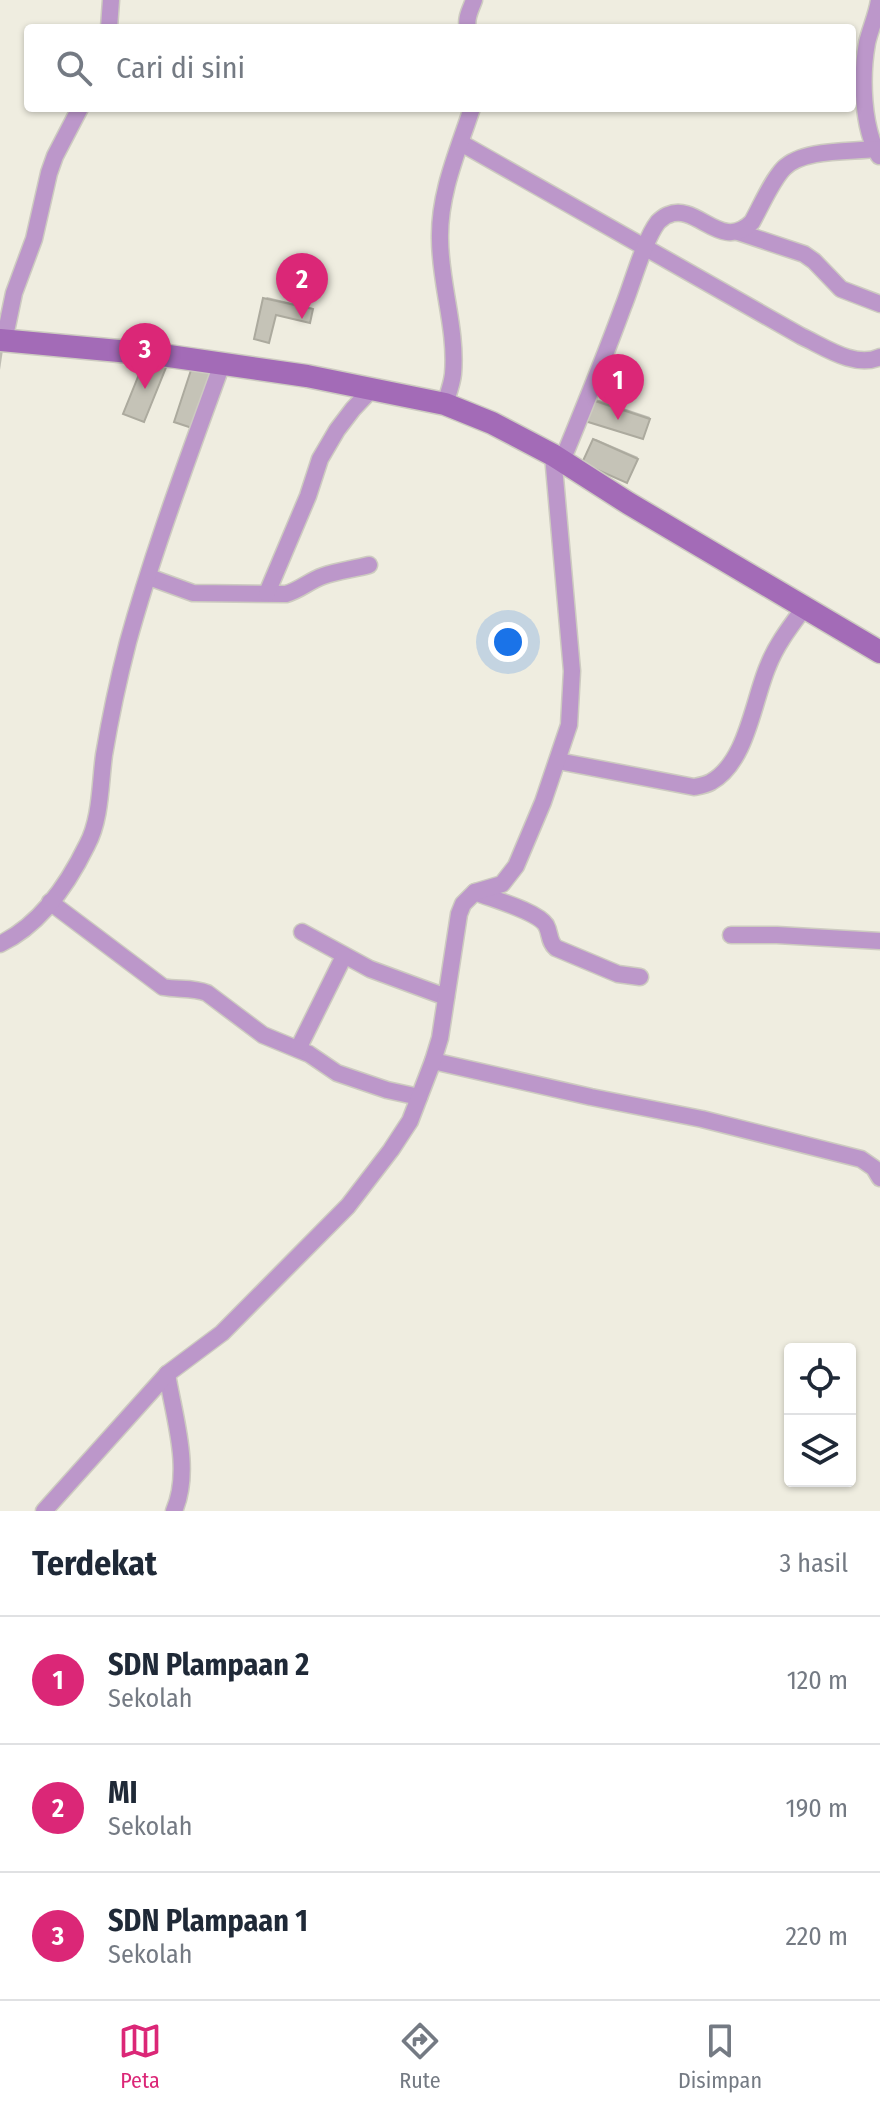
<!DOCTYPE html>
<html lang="id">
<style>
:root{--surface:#fff;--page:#f2f2f3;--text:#1f2937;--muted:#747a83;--line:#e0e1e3;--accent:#db2777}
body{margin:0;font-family:"Fira Sans Condensed",sans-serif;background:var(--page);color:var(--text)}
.controls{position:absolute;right:24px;bottom:24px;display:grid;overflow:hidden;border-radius:8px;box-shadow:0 2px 6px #0004}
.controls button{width:72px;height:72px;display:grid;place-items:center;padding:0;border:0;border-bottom:2px solid var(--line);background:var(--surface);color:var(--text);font:40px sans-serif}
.you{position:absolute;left:508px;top:642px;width:28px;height:28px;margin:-20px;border:6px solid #fff;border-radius:50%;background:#1a73e8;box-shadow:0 0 0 12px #1a73e833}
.badge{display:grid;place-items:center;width:52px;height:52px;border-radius:50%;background:var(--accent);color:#fff;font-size:26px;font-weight:700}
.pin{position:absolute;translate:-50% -66px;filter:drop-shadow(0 2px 4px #0008)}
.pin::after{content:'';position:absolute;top:42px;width:28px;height:24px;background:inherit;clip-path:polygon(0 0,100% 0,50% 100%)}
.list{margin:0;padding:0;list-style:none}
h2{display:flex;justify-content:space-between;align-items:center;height:104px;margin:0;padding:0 32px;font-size:34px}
h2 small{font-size:26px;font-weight:400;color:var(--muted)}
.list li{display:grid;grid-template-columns:52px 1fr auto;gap:24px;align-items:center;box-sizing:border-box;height:128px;padding:0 32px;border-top:2px solid var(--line)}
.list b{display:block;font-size:30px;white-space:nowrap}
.list p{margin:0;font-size:26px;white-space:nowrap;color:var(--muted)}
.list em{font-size:26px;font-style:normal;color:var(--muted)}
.icon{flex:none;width:44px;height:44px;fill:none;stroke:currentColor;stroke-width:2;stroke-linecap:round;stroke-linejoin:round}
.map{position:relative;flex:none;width:880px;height:1511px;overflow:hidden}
.search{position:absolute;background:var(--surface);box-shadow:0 2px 6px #0004;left:24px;right:24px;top:24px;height:88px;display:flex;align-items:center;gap:20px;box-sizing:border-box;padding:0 28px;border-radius:8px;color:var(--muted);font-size:30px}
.sheet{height:488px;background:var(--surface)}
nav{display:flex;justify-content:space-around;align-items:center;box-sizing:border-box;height:112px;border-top:2px solid var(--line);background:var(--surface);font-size:22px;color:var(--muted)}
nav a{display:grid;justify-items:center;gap:4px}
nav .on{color:var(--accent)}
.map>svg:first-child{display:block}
</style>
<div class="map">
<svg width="880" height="1511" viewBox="0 0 880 1511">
<rect width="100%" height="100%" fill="#efede0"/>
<g fill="#0003">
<path d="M267 297 313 308 311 319 276 313 269 341 265 299Z"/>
<path d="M0 350H3L0 370Z"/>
<path d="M596 399 650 417 644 436 588 419Z"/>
<path d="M596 439 638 457 628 479 595 440Z"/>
</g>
<g fill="#c5c3b7" stroke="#acaa9e" stroke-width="2">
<path d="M263 298 313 309 310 323 276 315 269 343 254 339Z"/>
<path d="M146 357 167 365 144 422 123 414Z"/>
<path d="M193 364 214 370 195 429 174 422Z"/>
<path d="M592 400 650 419 643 439 585 421Z"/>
<path d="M593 439 638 459 627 483 582 463Z"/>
</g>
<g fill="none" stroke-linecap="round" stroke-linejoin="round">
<g stroke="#cdcbc0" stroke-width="19">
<g id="street">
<path d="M109 28 111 0"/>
<path d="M468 28C465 18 471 9 474 0"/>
<path d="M461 143 801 336C823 346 855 369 880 357"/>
<path d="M879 156C862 127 861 76 867 43 870 29 877 15 879 0"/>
<path d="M738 232 804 254 814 261 841 289 880 304"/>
<path d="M4 341 14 293 34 239 49 173 55 156 80 108"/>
<path d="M445 404C448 394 452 384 453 374 457 329 440 284 440 239 439 193 458 151 472 108"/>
<path d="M562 461C583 410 604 359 623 307 632 285 644 240 658 222 659 221 666 215 668 215 697 202 721 253 752 222 761 206 772 180 784 168 803 149 849 152 875 149"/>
<path d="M149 577 193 593 286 594C300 590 309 581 323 576 337 571 354 569 369 565"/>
<path d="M267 593 308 496 320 459 337 430 353 409 371 390"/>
<path d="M558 761 694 787C699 786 706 785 711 782 747 762 753 701 768 666 776 645 790 627 804 608"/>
<path d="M475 892C492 899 537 911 546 925 551 934 548 941 556 948L618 974 640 977"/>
<path d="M50 902 163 987C178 990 193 987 207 993L263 1035 309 1054 337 1073 387 1090 419 1097"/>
<path d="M302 932 370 969 446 997"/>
<path d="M731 935H777L880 941"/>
<path d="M0 944C40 925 68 884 87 845 101 819 100 784 104 755 110 719 119 677 128 642 154 548 189 456 222 364"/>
<path d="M298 1049 344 956"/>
<path d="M433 1061 591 1097 702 1119 861 1159 874 1168 880 1178"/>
<path d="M167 1374C174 1417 192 1470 174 1511"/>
<path d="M44 1511 167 1374 222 1333 348 1206 391 1150 410 1121 433 1061 440 1038 459 914 463 904 475 892 502 884 516 866 543 802 569 725 572 671 553 455"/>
</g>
</g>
<g stroke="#cdcbc0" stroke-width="25">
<path id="secondary" d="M0 340 162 355 307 376 445 404 492 423 553 455 628 503 880 652"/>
</g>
<use href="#street" stroke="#bc97ca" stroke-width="16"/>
<use href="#secondary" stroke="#a36bb7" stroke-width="22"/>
</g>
</svg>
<div class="controls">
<button><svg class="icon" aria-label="locate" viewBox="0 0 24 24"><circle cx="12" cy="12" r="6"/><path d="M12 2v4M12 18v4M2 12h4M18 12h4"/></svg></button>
<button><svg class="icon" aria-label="layers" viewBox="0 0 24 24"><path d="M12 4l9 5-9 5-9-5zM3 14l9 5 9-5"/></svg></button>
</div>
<div class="you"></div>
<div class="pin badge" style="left:618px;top:420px">1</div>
<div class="pin badge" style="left:302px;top:319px">2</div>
<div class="pin badge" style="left:145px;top:389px">3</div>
<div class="search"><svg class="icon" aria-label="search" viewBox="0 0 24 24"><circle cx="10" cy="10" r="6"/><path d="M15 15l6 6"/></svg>Cari di sini</div>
</div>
<section class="sheet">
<h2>Terdekat<small>3 hasil</small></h2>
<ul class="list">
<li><span class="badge">1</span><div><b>SDN Plampaan 2</b><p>Sekolah</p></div><em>120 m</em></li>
<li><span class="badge">2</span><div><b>MI</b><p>Sekolah</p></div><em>190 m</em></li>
<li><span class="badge">3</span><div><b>SDN Plampaan 1</b><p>Sekolah</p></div><em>220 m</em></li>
</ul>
</section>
<nav>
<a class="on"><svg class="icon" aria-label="map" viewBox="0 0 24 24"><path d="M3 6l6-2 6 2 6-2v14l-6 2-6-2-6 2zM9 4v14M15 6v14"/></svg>Peta</a>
<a><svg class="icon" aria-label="directions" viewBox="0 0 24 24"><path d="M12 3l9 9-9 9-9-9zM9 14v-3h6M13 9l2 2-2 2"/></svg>Rute</a>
<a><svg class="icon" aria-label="saved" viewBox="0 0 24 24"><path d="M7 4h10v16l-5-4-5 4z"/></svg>Disimpan</a>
</nav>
